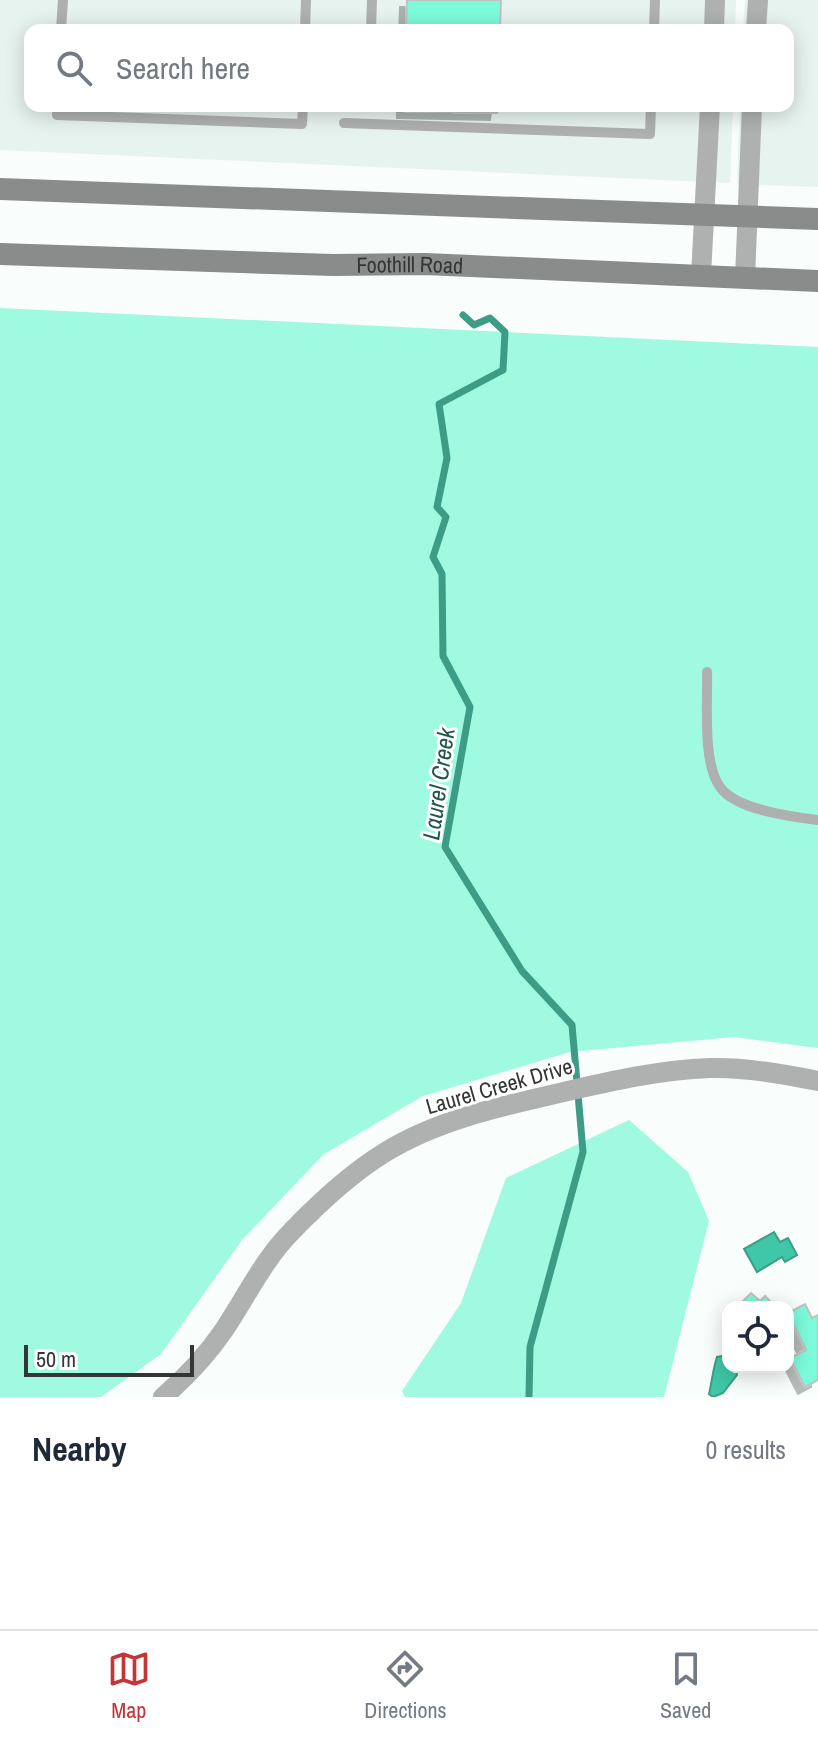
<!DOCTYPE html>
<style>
:root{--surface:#fff;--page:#f6f6f7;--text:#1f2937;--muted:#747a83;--line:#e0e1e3;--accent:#c53538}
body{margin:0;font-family:"Archivo Narrow",sans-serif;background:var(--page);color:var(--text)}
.controls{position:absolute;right:24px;bottom:24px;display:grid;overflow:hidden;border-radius:16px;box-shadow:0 4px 20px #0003}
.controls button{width:72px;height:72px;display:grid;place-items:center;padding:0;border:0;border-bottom:2px solid var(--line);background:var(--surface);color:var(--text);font:40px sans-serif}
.scale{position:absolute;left:24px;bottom:20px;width:170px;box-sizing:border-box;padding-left:8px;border:4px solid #343635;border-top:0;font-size:22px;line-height:28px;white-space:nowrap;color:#343635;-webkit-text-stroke:6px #fff;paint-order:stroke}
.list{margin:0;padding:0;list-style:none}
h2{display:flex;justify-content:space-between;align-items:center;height:104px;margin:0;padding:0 32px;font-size:34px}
h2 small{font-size:26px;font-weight:400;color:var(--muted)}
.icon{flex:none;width:44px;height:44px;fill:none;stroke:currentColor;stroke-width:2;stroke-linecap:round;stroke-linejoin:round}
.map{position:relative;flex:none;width:818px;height:1397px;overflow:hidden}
.search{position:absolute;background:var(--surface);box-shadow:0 4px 20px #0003;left:24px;right:24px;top:24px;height:88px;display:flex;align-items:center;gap:20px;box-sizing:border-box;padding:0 28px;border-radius:16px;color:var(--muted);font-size:30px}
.sheet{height:232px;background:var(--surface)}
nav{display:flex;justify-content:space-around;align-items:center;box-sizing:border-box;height:112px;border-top:2px solid var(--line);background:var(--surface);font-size:22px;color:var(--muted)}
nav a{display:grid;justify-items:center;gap:4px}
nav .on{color:var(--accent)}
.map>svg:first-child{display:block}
</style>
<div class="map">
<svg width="818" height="1397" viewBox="0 0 818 1397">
<defs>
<filter id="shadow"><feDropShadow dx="-7" dy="7" stdDeviation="0" flood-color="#0004"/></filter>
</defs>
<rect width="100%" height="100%" fill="#f9fdfb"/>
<g fill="#e7f3ef">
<path d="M0 0H736L735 30H30V106H733L730 183 0 150Z"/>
<path d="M745 0H818V187L737 184 740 106H788V30H743Z"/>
</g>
<g fill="#9ffae0">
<path d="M0 308 818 347V1048L734 1037 570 1052 423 1096 324 1154 242 1240 161 1354 101 1397H0Z"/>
<path d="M629 1120 688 1172 709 1221 664 1397H405L402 1391 461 1303 506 1178Z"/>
</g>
<g fill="#40c7a8" stroke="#3c9c86" stroke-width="2">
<path d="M774 1232 780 1242 788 1238 797 1255 785 1262 782 1257 757 1272 744 1249Z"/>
<path d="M728 1355V1367H736L737 1375 723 1393 713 1397 709 1394C712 1381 713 1369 717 1357Z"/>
</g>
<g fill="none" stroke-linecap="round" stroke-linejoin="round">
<path stroke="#3c9c86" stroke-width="7" d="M463 315 474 325 490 318 505 332 503 370 439 404 447 458 437 507 446 517 433 557 442 574 443 656 470 707 445 847 522 971 572 1025 583 1152 530 1347 529 1397"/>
</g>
<g fill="#7bfbda" stroke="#bec2c1" stroke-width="2" filter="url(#shadow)">
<path d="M407 0H501L500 30H406Z"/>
<path d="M404 106H498L497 113 404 111Z"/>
<path d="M751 1293 760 1301 765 1296 775 1306 737 1307Z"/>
<path d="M805 1304 812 1318 818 1315V1380L805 1387 790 1358 806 1350 788 1313Z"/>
</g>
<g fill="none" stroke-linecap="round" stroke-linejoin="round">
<g stroke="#afb0b0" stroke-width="10">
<path d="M61 30 63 0"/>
<path d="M305 30 306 0"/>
<path d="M371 30 372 0"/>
<path d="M654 30 655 0"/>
<path d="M57 106V115L302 124 303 106"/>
<path d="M344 123 650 134 651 106"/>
<path d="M707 672C708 703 702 762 720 787 736 810 792 817 818 820"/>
</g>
<g stroke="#afb0b0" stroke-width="20">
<path d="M714 30 715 0"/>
<path d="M756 30 758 0"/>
<path d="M701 275 710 106"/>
<path d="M745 278 752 106"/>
<path d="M163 1397C185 1378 207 1355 224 1330 246 1297 264 1259 292 1231 320 1202 350 1174 384 1153 435 1121 498 1107 555 1094 607 1082 657 1070 710 1068 746 1067 782 1074 818 1081"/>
</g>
<g stroke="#8a8c8b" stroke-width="22">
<path d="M0 189 818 219"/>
<path id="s1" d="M0 254 333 265 425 264 818 281"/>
</g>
</g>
<g text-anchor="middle" stroke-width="6" stroke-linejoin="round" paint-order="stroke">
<g font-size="22" fill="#343635" stroke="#fff">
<text dy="8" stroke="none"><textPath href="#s1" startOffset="410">Foothill Road</textPath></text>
<text transform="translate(499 1086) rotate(-16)" y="8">Laurel Creek Drive</text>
</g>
<g font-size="24" font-style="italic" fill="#215749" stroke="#fff">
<text transform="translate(439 784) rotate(-82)" y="8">Laurel Creek</text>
</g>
</g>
</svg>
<div class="controls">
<button><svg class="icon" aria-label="locate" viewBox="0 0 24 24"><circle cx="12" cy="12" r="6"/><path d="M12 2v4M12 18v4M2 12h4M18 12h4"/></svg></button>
</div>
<div class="scale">50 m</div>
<div class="search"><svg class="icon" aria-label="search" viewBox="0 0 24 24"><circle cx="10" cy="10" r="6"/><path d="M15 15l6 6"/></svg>Search here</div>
</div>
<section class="sheet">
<h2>Nearby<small>0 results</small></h2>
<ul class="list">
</ul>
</section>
<nav>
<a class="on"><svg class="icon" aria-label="map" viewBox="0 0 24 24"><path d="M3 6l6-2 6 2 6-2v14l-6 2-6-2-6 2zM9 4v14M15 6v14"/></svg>Map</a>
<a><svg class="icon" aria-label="directions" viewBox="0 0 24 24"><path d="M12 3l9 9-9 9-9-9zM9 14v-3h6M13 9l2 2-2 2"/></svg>Directions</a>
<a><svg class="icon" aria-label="saved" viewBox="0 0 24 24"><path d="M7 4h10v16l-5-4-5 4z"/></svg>Saved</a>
</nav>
